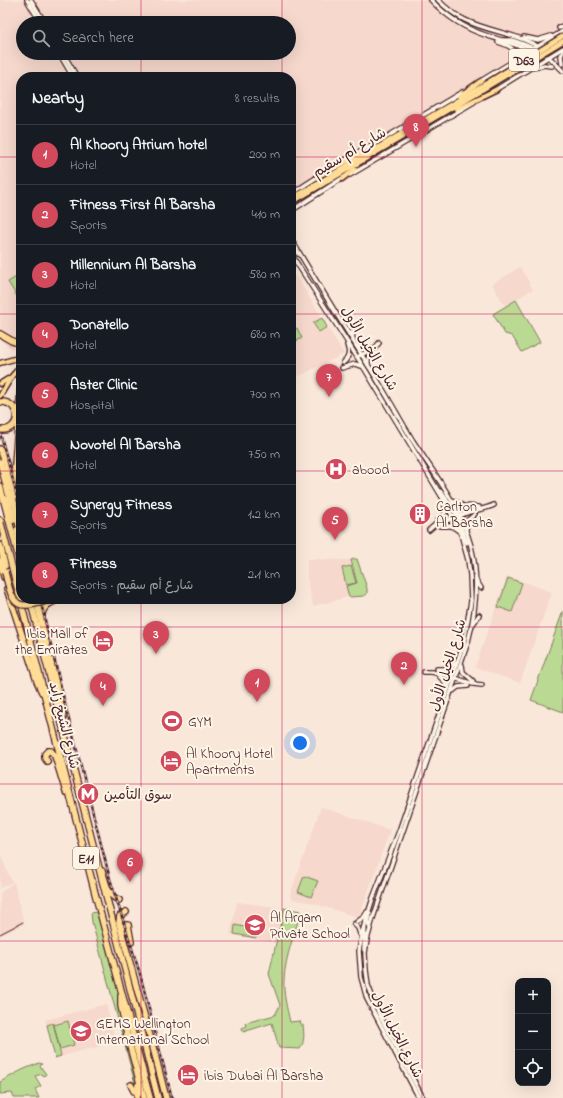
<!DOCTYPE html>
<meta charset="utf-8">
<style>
:root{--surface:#171b24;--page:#20242c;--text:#f1f3f6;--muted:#9ea1a6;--line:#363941;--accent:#d1495b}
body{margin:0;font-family:"Indie Flower","Playpen Sans Arabic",sans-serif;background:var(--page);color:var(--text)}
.controls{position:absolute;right:12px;bottom:12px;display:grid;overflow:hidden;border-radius:8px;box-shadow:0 4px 16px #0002}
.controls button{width:36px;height:36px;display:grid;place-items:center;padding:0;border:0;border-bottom:1px solid var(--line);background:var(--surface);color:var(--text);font:20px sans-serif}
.you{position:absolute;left:300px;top:743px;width:14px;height:14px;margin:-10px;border:3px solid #fff;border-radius:50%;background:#1a73e8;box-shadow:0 0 0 6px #1a73e833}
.badge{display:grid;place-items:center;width:26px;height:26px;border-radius:50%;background:var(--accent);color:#fff;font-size:13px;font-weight:700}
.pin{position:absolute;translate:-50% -33px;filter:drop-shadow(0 1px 2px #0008)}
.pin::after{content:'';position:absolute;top:21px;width:14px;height:12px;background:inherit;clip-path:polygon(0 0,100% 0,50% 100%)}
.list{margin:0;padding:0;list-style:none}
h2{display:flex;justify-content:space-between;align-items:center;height:52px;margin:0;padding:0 16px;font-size:17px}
h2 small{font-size:13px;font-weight:400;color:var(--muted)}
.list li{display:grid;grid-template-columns:26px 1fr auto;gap:12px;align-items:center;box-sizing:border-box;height:60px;padding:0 16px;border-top:1px solid var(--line)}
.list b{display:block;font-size:15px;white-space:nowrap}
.list p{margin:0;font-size:13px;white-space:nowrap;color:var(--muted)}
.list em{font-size:13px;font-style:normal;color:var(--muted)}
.icon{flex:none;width:22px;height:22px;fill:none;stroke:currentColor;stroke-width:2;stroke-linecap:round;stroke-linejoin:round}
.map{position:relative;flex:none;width:563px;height:1098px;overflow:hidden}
.search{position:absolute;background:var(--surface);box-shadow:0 4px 16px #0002;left:16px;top:16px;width:280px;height:44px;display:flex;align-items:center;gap:10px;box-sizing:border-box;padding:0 14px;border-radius:22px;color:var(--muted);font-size:15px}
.panel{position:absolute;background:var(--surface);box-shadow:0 4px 16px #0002;left:16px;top:72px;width:280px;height:532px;border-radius:16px}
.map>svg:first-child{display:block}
</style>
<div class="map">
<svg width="563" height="1098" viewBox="0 0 563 1098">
<rect width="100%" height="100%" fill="#f9e8da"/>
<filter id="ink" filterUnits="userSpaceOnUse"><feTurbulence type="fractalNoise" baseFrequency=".025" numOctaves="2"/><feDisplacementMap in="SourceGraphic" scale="8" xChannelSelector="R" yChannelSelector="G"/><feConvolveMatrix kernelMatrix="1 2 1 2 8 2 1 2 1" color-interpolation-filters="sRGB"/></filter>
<g filter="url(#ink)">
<g fill="#f6d8cc" fill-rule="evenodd">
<path d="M0 0H563V28L478 79 291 196V77H21V347L11 349 0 340ZM23 23H289V53H23Z"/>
<path d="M520 267 533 289 505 306 492 284Z"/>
<path d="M291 274 297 277 344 354 291 380Z"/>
<path d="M418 507 425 521 415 524 409 512Z"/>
<path d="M307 559 351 560 357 559 367 588V594L364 596 348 597 313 606 307 579Z"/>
<path d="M507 576 552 592 520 683 475 667Z"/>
<path d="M321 807 390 830 360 914 357 917 312 903 292 899 290 895Z"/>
<path d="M0 854 12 882 0 888Z"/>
<path d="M14 882 24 924 0 936V893Z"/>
<path d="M237 902 282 908 275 943 230 934Z"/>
<path d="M106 1004 116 1042 55 1058 45 1020Z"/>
</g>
<g fill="#bada93" stroke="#827c5f">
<path d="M21 274V296L18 298 8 282Z"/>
<path d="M516 300 540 342 522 352 512 336 505 334 493 314Z"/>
<path d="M322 318 327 327 319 332 313 323Z"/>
<path d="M297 328 302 338 291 344V331Z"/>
<path d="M354 559H357L367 588V594L364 596 349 597 346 586 357 583 351 560Z"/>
<path d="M351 566 356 583 346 585 342 568Z"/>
<path d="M508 578 522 583 512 612 498 607Z"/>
<path d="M563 611V712L531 700Z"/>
<path d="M304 876 318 881 311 897 298 892Z"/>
<path d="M284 908 301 911C295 933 285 957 284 980 283 994 287 1008 290 1022L300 1021 301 1025H303C304 1033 305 1042 300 1049L279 1048 272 1023 243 1032 242 1028 246 1026 245 1023 275 1015 280 1005 269 974Z"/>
<path d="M97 912 114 974 139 1086 136 1087 92 922 91 913Z"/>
<path d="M235 925 258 930 256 938 234 934Z"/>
<path d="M68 1021 74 1045 60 1049 54 1025Z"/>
<path d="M53 1023 61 1056 55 1058 47 1025Z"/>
<path d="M39 1063 42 1064 40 1066 46 1074 44 1076 42 1074 35 1076 41 1086 35 1089 39 1098H14L12 1093 0 1094V1082L22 1070Z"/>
</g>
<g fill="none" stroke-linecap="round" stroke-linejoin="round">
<g stroke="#4a1f2b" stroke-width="6">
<g id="secondary">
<path d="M27 0 41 23"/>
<path d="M31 0 45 23"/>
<path d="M431 0C446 16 464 28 485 35 501 40 517 44 532 52"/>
<path d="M438 0C446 8 455 15 465 20 489 32 516 33 539 47"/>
<path d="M559 28 563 27"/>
<path d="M524 37 538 40 551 36"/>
<path d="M502 40H512L536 49"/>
<path d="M498 42C508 45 519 49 513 61"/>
<path d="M59 53 73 77"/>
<path d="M63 53 77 77"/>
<path d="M539 53 551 59 563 71"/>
<path d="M562 64 561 56 563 51"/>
<path d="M535 68 544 65 552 66"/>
<path d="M479 82 563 31"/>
<path d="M495 90 563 48"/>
<path d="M336 165 385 138 462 92"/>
<path d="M350 175 474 102"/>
<path d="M291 194 319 176"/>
<path d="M291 211 344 177"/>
<path d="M291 239C316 281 342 323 368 365 384 390 398 416 413 441 435 475 460 506 471 546 479 577 476 611 468 642L373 918 367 940 365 953 366 970 368 985 379 1014 423 1098"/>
<path d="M291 245 298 254"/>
<path d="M291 254 366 371 442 497 456 523 461 534 468 560 470 575 471 601 464 642 399 831 373 898 363 929 359 951 361 977 367 999 419 1098"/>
<path d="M352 332 353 340"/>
<path d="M356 345 363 349 371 348"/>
<path d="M359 356 375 348 379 343"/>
<path d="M343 363C349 358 350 353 347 345"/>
<path d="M368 365V359L370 353"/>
<path d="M342 368 355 364 362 366"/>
<path d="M440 491C448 499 451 511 460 518"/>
<path d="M452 500 463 506 479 507"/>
<path d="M457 518 467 543"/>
<path d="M438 520 445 513V505"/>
<path d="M455 520C464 510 482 511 494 505"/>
<path d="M440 526H452L459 531"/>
<path d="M466 529 468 520 475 514"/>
<path d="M429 530 436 524 455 518"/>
<path d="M476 580 481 588"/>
<path d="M473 624 479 615"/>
<path d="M462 665 463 672 473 681"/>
<path d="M437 669H449L455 663"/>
<path d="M424 672H432L452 677"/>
<path d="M439 676 445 682 447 690"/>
<path d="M455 678 473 684 482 685"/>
<path d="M453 691 458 687 468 686"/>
<path d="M357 922 364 917 367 912"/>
<path d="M354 924 358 928 360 934"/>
<path d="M370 928 368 924 370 913"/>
<path d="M364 950 365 924"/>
</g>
</g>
<g stroke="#4a1f2b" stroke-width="7">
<g id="primary">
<path d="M459 96 481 81"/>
<path d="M456 109 497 89"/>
<path d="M317 177 361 154"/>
<path d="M342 179 355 169"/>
<path d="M291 199 485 84"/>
<path d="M291 203 487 87"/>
<path d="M0 363 21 357"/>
<path d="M0 384 8 379"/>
<path d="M0 396 12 376 21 366"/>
</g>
</g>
<g stroke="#4a1f2b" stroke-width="8">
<g id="motorway">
<path d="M0 334 12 341 21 344"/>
<path d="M0 402C22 401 22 432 0 430"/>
<path d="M0 449 6 464 11 488"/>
<path d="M0 462 11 503"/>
<path d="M0 486 21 566"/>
<path d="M7 499 14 520"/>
<path d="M16 514 21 533"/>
<path d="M16 516 13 489 21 387"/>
<path d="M0 520 96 897 150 1098"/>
<path d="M17 530 21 545"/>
<path d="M0 545 5 566"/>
<path d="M0 561 4 577"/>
<path d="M7 589 37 681 42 692"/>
<path d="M30 599C73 765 115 932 158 1098"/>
<path d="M36 599 62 710 63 719"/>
<path d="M42 618C41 606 50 603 60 599"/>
<path d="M47 761 45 758V754L48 751H51L55 756 66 792"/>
<path d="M102 871C106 882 107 896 119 900"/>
<path d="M126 912 120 916 119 923 154 1051 166 1098"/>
<path d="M123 931 124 925H128L131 942"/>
<path d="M121 996V1006L128 1039 144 1098"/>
<path d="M131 1085 134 1091 139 1090"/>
<path d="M137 1098 138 1085"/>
</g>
</g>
<use href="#secondary" stroke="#fcf5e5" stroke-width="3.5"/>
<use href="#primary" stroke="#ffdd96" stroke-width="4"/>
<use href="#motorway" stroke="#ffdd96" stroke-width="5.5"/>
<path stroke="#4a1f2b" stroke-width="1" d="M0 934 23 922"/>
<g stroke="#4a1f2b" stroke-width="2.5">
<g id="rail">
<path d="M0 433 14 484 21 515"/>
<path d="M40 599 67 712 110 879 140 974 172 1098"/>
</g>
</g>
<use href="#rail" stroke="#fcf5e5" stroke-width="1" stroke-dasharray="3" stroke-linecap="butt"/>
<g stroke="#4a1f2b" stroke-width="7" stroke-linecap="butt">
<g id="primary-bridge">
<path d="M485 84 563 36"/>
<path d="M487 87 563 41"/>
</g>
</g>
<g stroke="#4a1f2b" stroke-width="8" stroke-linecap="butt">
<path id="motorway-bridge" d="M5 572C14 611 17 609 54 599"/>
</g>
<use href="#primary-bridge" stroke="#ffdd96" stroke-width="4"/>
<use href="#motorway-bridge" stroke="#ffdd96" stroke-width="5.5"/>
</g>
</g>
<path fill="none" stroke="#c2185b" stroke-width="1" stroke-opacity="0.55" d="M141 0V23M282 0V23M422 0V1098M141 53V77M282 53V77M0 157H21M291 157H563M0 314H21M291 314H563M0 471H21M291 471H563M141 599V1098M282 599V1098M0 627H563M0 784H563M0 941H563"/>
<defs>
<g id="hospital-disc" transform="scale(1.15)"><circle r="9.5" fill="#d1495b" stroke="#fcf5e5"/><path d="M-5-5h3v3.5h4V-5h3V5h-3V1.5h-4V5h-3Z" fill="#fff"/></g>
<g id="building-disc" transform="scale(1.15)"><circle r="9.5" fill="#d1495b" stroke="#fcf5e5"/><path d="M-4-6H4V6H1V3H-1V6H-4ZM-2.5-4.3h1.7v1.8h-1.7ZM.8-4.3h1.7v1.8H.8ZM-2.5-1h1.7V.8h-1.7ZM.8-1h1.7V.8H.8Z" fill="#fff"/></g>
<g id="hotel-disc" transform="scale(1.15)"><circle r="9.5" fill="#d1495b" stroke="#fcf5e5"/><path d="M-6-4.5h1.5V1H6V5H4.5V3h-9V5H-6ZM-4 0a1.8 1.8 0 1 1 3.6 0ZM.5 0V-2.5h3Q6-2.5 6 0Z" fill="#fff"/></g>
<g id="stadium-disc" transform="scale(1.15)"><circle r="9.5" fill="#d1495b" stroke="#fcf5e5"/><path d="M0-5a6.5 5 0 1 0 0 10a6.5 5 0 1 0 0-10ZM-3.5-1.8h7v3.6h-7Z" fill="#fff"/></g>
<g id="metro-disc" transform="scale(1.15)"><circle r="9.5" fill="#d1495b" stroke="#fcf5e5"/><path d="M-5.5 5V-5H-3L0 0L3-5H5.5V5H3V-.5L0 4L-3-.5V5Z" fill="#fff"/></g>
<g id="school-disc" transform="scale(1.15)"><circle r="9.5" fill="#d1495b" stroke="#fcf5e5"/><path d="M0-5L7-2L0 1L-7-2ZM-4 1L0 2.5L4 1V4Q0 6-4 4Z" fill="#fff"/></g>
</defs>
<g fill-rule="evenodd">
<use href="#hospital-disc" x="336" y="469"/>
<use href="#building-disc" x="420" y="514"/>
<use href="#hotel-disc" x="103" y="641"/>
<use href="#stadium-disc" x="172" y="721"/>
<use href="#hotel-disc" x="171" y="761"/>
<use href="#metro-disc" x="88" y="794"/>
<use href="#school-disc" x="255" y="925"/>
<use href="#school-disc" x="81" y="1031"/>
<use href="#hotel-disc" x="188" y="1075"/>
</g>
<g text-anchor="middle" stroke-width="4" stroke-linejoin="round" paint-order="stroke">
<g fill="#fcf5e5" stroke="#7f5f63" stroke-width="1">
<rect x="509" y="49" width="30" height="22" rx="3"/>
<rect x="73" y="847" width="26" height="22" rx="3"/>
</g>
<g font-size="13" font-weight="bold" fill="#4a1f2b">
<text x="524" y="65">D63</text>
<text x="86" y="863">E11</text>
</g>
<g font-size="14" fill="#4a1f2b" stroke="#fcf5e5">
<text transform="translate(349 152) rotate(-31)" y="5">شارع أم سقيم</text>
<text transform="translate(370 348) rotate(59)" y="5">شارع الخيل الأول</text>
<text transform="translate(447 665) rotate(-73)" y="5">شارع الخيل الأول</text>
<text transform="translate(65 725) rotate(76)" y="5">شارع الشيخ زايد</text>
<text transform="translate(398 1034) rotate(63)" y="5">شارع الخيل الأول</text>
</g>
<g font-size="14" fill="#4a1f2b" stroke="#fcf5e5" text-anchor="start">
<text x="352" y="474">abood</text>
<text x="436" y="511">Carlton<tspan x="436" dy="16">Al Barsha</tspan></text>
<text x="88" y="638" text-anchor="end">Ibis Mall of<tspan x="88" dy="16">the Emirates</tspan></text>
<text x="188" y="726">GYM</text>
<text x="186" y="758">Al Khoory Hotel<tspan x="186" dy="16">Apartments</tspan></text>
<text x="104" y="799">سوق التأمين</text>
<text x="270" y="922">Al Arqam<tspan x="270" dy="16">Private School</tspan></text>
<text x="96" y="1028">GEMS Wellington<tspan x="96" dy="16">International School</tspan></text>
<text x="204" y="1080">ibis Dubai Al Barsha</text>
</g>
</g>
</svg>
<div class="controls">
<button>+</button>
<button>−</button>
<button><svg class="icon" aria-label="locate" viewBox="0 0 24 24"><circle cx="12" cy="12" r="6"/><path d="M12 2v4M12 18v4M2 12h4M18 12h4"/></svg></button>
</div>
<div class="you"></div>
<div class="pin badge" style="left:257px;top:702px">1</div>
<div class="pin badge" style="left:404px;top:685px">2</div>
<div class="pin badge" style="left:156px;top:654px">3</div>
<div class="pin badge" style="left:103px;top:706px">4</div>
<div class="pin badge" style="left:335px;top:540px">5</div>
<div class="pin badge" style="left:130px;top:882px">6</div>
<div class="pin badge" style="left:329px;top:397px">7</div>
<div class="pin badge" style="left:416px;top:147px">8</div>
<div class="search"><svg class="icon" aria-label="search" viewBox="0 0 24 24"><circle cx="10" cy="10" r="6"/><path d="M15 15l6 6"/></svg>Search here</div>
<section class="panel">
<h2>Nearby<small>8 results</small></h2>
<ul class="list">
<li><span class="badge">1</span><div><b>Al Khoory Atrium hotel</b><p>Hotel</p></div><em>200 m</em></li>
<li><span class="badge">2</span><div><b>Fitness First Al Barsha</b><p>Sports</p></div><em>410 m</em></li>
<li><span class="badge">3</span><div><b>Millennium Al Barsha</b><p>Hotel</p></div><em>580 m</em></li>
<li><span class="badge">4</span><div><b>Donatello</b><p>Hotel</p></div><em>680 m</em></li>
<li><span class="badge">5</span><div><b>Aster Clinic</b><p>Hospital</p></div><em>700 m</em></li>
<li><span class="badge">6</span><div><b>Novotel Al Barsha</b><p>Hotel</p></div><em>750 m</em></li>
<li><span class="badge">7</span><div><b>Synergy Fitness</b><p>Sports</p></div><em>1.2 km</em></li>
<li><span class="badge">8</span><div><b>Fitness</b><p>Sports · شارع أم سقيم</p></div><em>2.1 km</em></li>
</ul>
</section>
</div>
